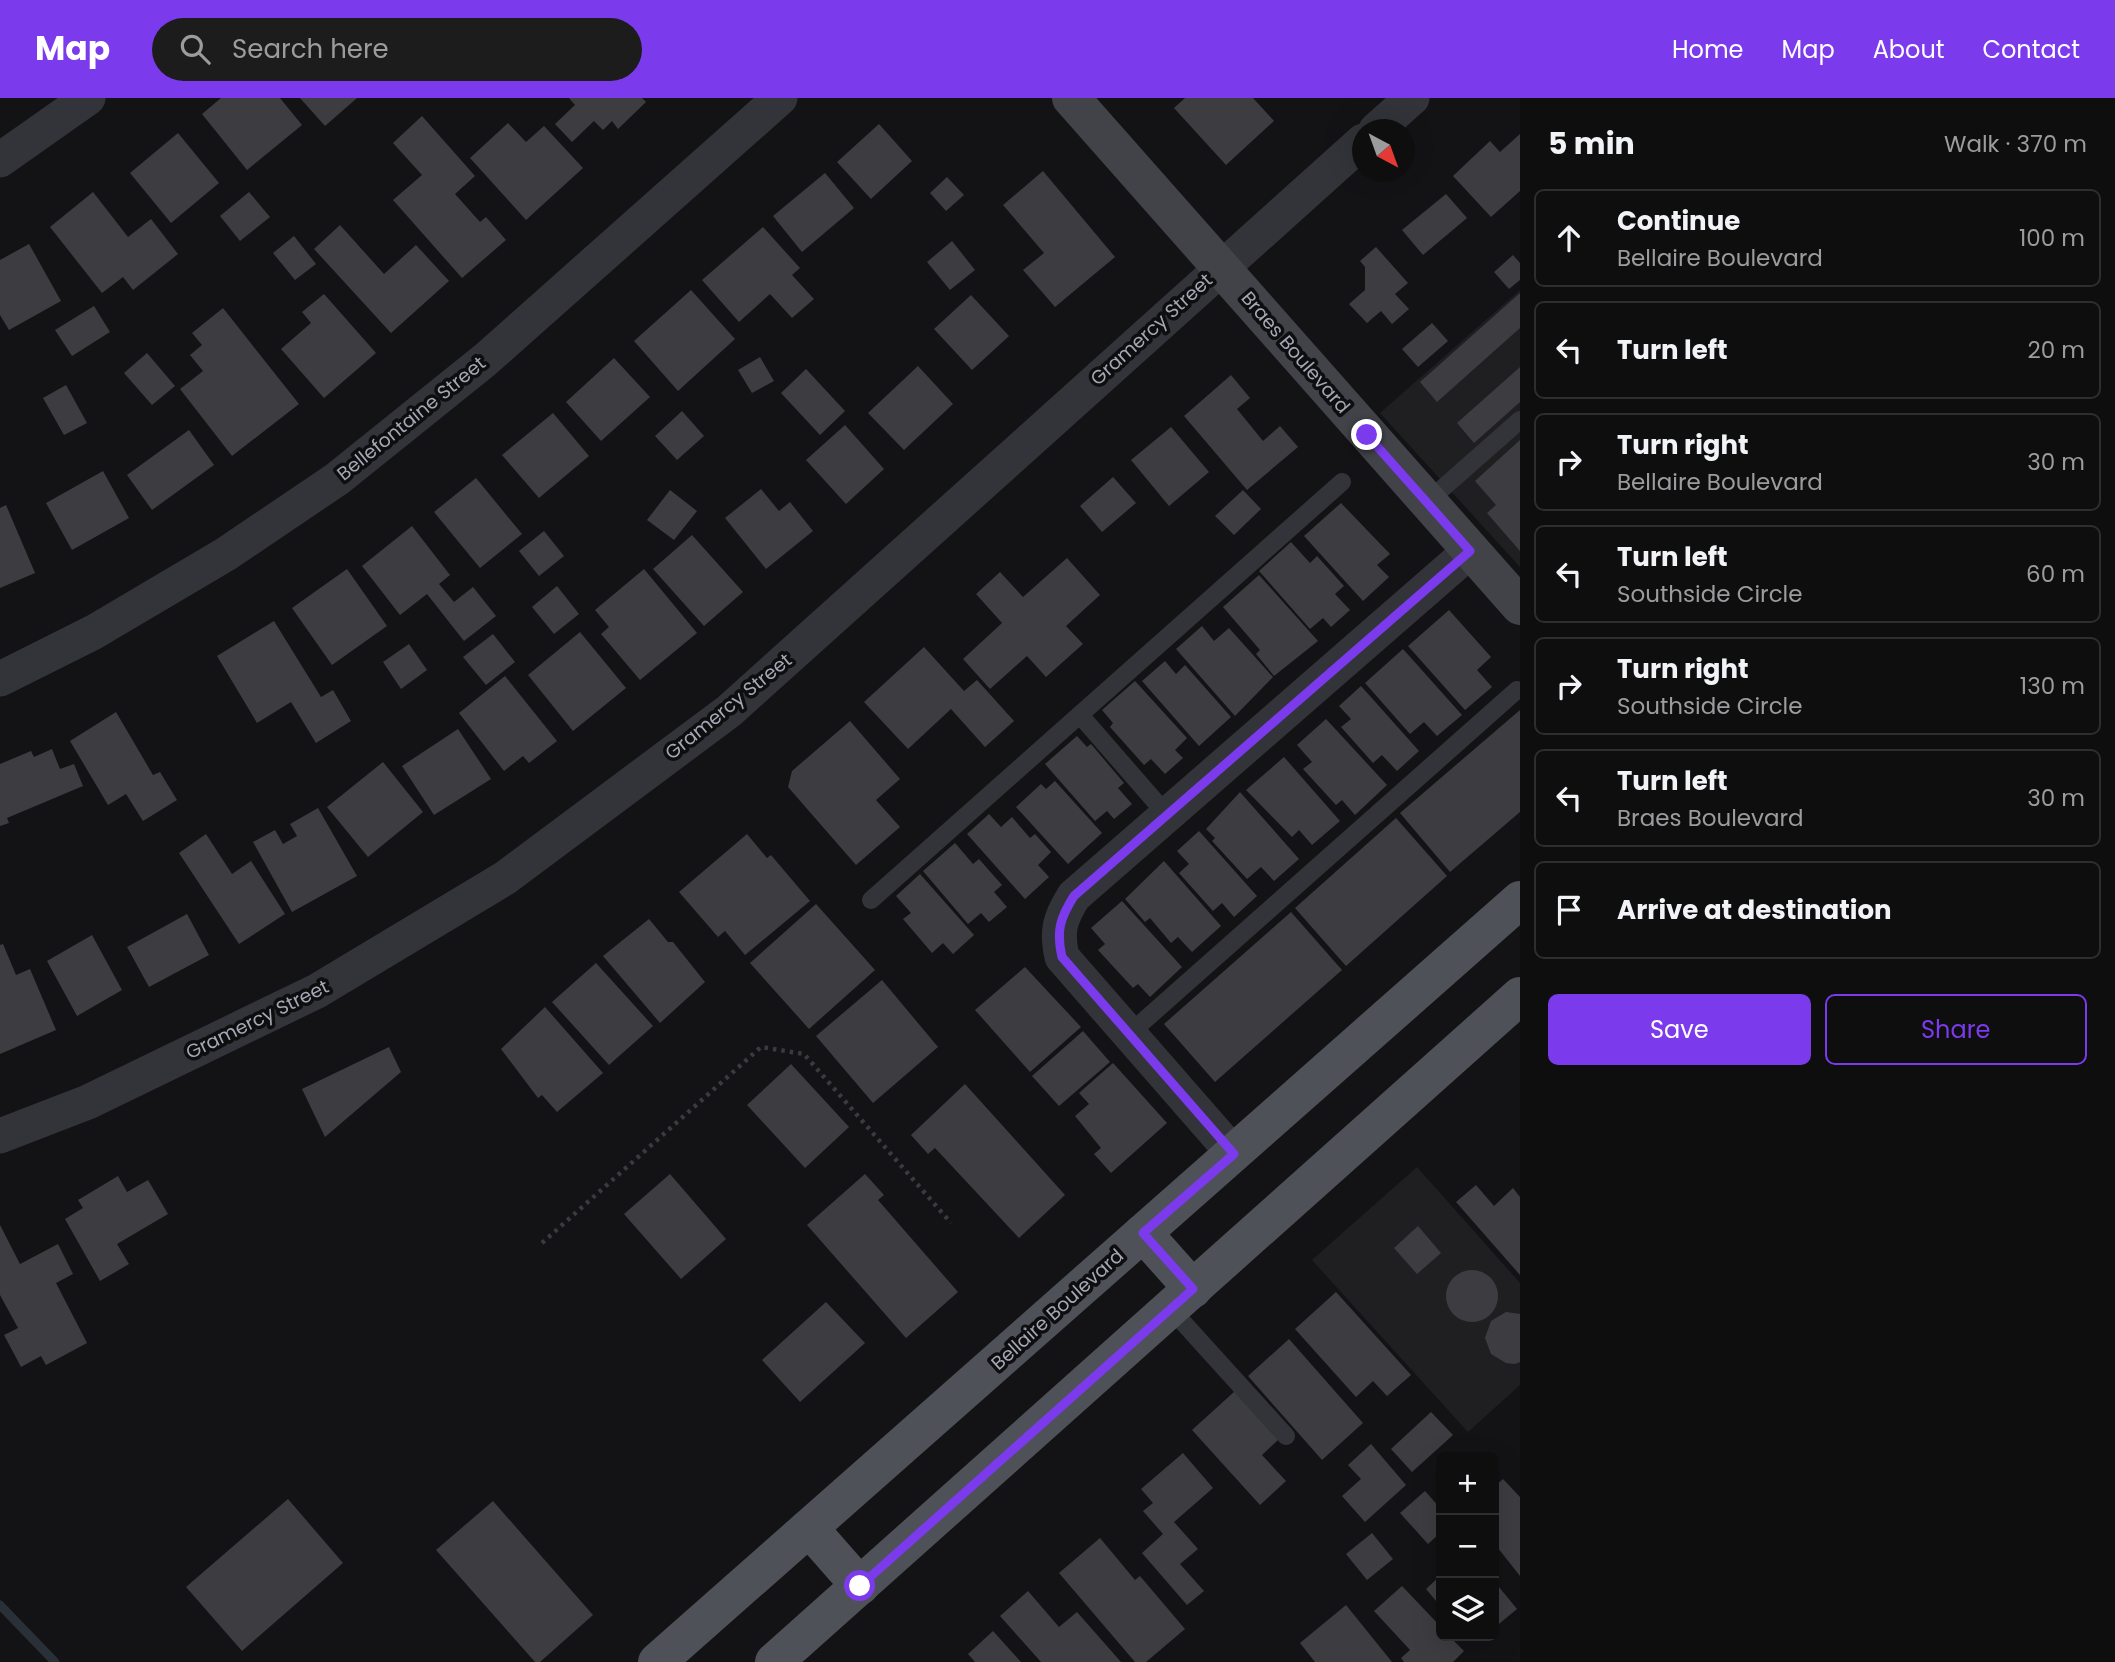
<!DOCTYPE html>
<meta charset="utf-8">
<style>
:root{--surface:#0e0e0f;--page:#1c1c1d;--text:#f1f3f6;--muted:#9b9c9e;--line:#2e2e2f;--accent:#7c3aed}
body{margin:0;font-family:Poppins,sans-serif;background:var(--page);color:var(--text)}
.controls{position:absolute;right:21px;bottom:21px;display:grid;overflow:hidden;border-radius:10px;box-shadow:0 7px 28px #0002}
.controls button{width:63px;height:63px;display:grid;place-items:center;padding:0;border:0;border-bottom:2px solid var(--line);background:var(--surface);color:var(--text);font:35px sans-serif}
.compass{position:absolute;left:1352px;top:21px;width:63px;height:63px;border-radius:50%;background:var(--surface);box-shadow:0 7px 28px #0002;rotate:139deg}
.stop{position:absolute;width:21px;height:21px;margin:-16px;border:5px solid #7c3aed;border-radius:50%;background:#fff}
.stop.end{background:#7c3aed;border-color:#fff;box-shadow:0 2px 7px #0008}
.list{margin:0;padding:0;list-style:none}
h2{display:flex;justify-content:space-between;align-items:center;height:91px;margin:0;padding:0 28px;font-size:30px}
h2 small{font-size:23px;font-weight:400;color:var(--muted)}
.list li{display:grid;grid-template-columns:46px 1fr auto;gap:21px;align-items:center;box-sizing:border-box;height:98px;margin:0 14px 14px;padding:0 14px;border:2px solid var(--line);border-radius:10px}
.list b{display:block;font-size:26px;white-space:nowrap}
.list p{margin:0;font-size:23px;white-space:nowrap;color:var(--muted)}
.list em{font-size:23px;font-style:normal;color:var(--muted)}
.actions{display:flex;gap:14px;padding:21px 28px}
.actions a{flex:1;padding:16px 0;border:2px solid var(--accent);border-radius:10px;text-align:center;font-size:24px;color:var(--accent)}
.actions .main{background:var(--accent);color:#fff}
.icon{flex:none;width:38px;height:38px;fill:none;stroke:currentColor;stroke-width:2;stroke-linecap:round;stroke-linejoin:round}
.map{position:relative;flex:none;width:1520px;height:1564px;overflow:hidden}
header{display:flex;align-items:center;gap:42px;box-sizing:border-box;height:98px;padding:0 35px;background:var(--accent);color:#fff}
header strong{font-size:33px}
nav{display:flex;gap:38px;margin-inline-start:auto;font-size:24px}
.search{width:490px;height:63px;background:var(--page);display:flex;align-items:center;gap:18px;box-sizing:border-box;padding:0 24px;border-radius:38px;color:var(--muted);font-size:26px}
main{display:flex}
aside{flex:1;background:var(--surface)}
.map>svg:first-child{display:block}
</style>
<header>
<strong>Map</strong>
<div class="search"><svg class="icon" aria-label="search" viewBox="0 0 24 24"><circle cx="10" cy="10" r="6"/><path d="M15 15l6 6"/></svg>Search here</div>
<nav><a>Home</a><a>Map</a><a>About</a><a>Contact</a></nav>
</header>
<main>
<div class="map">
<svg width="1520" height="1564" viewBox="0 0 1520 1564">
<rect width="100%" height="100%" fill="#131214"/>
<g fill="#1f1e21">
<path d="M1520 192V469L1380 315Z"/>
<path d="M1417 1069 1520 1185V1287L1468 1334 1312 1162Z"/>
</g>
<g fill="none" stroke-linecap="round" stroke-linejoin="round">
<path stroke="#293038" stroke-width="9" d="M0 1507 55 1564"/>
</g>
<g fill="#3d3d41">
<path d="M221 0H280L302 27 247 72 202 16Z"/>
<path d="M300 0H357L325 28Z"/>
<path d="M569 0H642L646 4 618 31 612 23 603 32 594 23 572 44 555 26 575 7Z"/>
<path d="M1185 0H1253L1274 23 1226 67 1174 10Z"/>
<path d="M422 18 475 78 455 96 480 124 486 119 506 142 462 180 393 102 422 77 393 45Z"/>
<path d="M508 25 526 44 544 28 583 70 526 122 470 60Z"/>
<path d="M879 26 912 63 871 101 837 64Z"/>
<path d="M178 35 219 85 171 125 130 75Z"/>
<path d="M1520 36V93L1491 119 1453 78 1490 43 1500 54Z"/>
<path d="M1043 73 1115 159 1055 209 1023 172 1044 155 1003 107Z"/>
<path d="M825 75 854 110 802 154 773 118Z"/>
<path d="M947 79 964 97 946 113 930 95Z"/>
<path d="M93 94 128 139 151 121 178 156 133 192 123 179 102 195 50 129Z"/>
<path d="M249 94 270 119 240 143 220 118Z"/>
<path d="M1446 96 1467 120 1423 157 1402 132Z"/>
<path d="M340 127 384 176 416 147 449 183 391 235 314 151Z"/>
<path d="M763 129 800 170 792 177 814 201 792 220 770 196 739 224 702 182Z"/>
<path d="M294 138 316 166 295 182 273 155Z"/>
<path d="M952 143 975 172 950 192 927 164Z"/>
<path d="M29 146 61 203 9 232 0 217V162Z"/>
<path d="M1376 149 1408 185 1395 196 1409 211 1392 226 1381 213 1367 225 1349 206 1365 192V169L1360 163Z"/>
<path d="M1513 157 1520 165V182L1509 191 1494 174Z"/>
<path d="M691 192 735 241 678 293 634 243Z"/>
<path d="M1520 195V230L1437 304 1420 284Z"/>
<path d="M324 196 376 255 324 300 281 251 311 225 302 214Z"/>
<path d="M971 197 1009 238 972 272 934 231Z"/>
<path d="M94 208 110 234 72 258 55 232Z"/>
<path d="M223 210 299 306 232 358 180 291 203 273 190 257 202 247 192 235Z"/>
<path d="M1432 225 1448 243 1418 269 1402 251Z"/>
<path d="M147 255 175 288 152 307 124 275Z"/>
<path d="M760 259 774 283 752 295 738 272Z"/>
<path d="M614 260 650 299 601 343 566 304Z"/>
<path d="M918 268 953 306 904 352 868 315Z"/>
<path d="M1520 269V304L1474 345 1457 325Z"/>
<path d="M806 271 845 313 820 337 781 295Z"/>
<path d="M1231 277 1250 300 1237 311 1263 343 1280 328 1298 349 1247 392 1184 318Z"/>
<path d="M66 287 87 325 64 337 43 300Z"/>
<path d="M682 313 704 338 677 362 655 338Z"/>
<path d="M553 315 589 358 539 400 502 357Z"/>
<path d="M845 327 884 371 846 406 806 362Z"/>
<path d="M1171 329 1209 374 1169 408 1131 362Z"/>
<path d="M189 332 214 367 152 412 127 377Z"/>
<path d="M1520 342V453L1487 415 1496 407 1475 383Z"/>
<path d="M103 373 129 420 72 452 46 405Z"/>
<path d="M1113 379 1136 405 1102 434 1080 408Z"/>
<path d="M476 380 522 436 480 470 434 414Z"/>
<path d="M761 391 779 413 790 404 813 433 766 471 725 420Z"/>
<path d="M670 392 697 413 674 442 647 422Z"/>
<path d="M1243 392 1261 411 1234 437 1215 418Z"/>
<path d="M1341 405 1390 456 1377 467 1389 479 1363 503 1304 438Z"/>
<path d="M6 407 35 475 0 490V410Z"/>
<path d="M412 428 450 477 439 486 454 504 473 489 496 518 464 543 427 496 400 517 362 468Z"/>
<path d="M544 433 564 458 539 478 519 453Z"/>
<path d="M692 437 743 494 704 528 653 471Z"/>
<path d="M1291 444 1310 465 1317 458 1344 488 1335 496 1350 512 1331 529 1323 520 1310 531 1259 473Z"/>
<path d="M1067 460 1100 497 1066 528 1083 546 1046 579 1027 558 990 591 963 561 1002 525 976 496 1000 474 1023 499Z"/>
<path d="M347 471 387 528 332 567 292 510Z"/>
<path d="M644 471 697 535 640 582 601 536 609 529 595 512Z"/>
<path d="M1259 477 1318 543 1274 578 1256 556 1260 552 1223 509Z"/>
<path d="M557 488 579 516 554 536 532 509Z"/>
<path d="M1449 512 1491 559 1477 572 1492 589 1465 612 1408 548Z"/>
<path d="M274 523 321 599 333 592 351 623 316 645 291 604 257 625 217 558Z"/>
<path d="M1202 528 1214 543 1229 530 1273 579 1235 618 1176 551Z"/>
<path d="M580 534 626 590 573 633 528 577Z"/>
<path d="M493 536 515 564 486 587 463 559Z"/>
<path d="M409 546 427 572 401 591 383 564Z"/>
<path d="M924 549 964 593 977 582 1014 623 985 649 951 611 908 651 864 604Z"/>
<path d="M1403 551 1462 617 1437 638 1424 624 1410 636 1365 585Z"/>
<path d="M1165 563 1176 576 1185 567 1231 619 1199 648 1142 583Z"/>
<path d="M505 578 557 643 529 665 523 658 504 673 459 615Z"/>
<path d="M1135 583 1187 640 1175 652 1183 660 1165 676 1151 661 1144 667 1110 629 1113 625 1102 612Z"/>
<path d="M1361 588 1419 653 1397 673 1382 657 1373 665 1341 629 1351 621 1339 608Z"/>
<path d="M1520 612V714L1450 774 1400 715Z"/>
<path d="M116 614 153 677 160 674 177 702 143 723 126 696 108 707 70 643Z"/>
<path d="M1326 621 1387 687 1355 717 1342 702 1336 707 1303 671 1312 664 1297 647Z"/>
<path d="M850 623 900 681 876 702 900 729 856 767 788 689 792 673Z"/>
<path d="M458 631 491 681 434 717 402 668Z"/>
<path d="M1077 638 1087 649 1091 646 1124 685 1118 690 1132 706 1114 721 1107 713 1095 723 1045 666Z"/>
<path d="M52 651 60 671 74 666 83 688 7 720 9 725 0 728V666L31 653 34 659Z"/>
<path d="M1284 659 1340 723 1312 747 1299 732 1292 739 1246 692Z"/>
<path d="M383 664 423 714 368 759 327 709Z"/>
<path d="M1055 683 1102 735 1068 766 1016 709 1041 686 1046 691Z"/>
<path d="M1240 694 1299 761 1274 783 1261 769 1247 781 1212 743 1215 740 1206 731Z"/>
<path d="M318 710 357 778 292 814 253 744 275 732 283 746 297 738 290 726Z"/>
<path d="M989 716 1001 729 1012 719 1030 740 1035 736 1051 754 1038 767 1049 779 1025 801 967 736Z"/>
<path d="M1396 720 1447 778 1346 868 1295 810Z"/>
<path d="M1199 733 1257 798 1234 819 1222 805 1213 813 1179 775 1189 766 1177 753Z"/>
<path d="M206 736 232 776 251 763 285 816 239 846 179 755Z"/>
<path d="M747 736 767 760 771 757 810 803 745 857 725 833 718 839 679 794Z"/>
<path d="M955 745 973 766 979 761 1002 787 994 794 1007 809 989 824 981 815 968 826 923 773Z"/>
<path d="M1164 763 1221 828 1192 854 1178 839 1171 845 1150 820 1145 824 1125 801Z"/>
<path d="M920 776 974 837 953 856 943 845 932 855 903 821 911 815 896 798Z"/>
<path d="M1122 803 1182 869 1150 899 1138 886 1133 890 1098 852 1105 846 1091 830Z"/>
<path d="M816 806 875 872 809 931 750 865Z"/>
<path d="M1291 814 1342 872 1215 984 1164 926Z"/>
<path d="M187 816 209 857 149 889 127 849Z"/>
<path d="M649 821 668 844H673L705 884 660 925 603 858Z"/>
<path d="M92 837 122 892 77 918 47 863Z"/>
<path d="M3 846 16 877 30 871 56 932 0 956V847Z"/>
<path d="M596 865 653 928 609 967 552 904Z"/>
<path d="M1025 869 1081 929 1030 974 975 912Z"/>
<path d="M882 882 938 949 873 1005 816 938Z"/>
<path d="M545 909 603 975 557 1014 542 997 538 1000 501 951Z"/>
<path d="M1083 933 1110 964 1059 1008 1032 978Z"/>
<path d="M389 949 401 974 325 1039 302 991Z"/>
<path d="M1113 965 1167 1025 1111 1075 1094 1056 1101 1050 1075 1018 1089 1006 1079 995Z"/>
<path d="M791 966 849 1029 805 1070 747 1007Z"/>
<path d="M965 986 1065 1097 1019 1140 935 1050 928 1056 911 1037Z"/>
<path d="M670 1076 726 1141 681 1181 624 1116Z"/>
<path d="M865 1076 884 1097 878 1102 958 1194 906 1240 807 1127Z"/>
<path d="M118 1078 127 1094 148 1082 168 1116 117 1146 129 1166 100 1183 65 1121 83 1110 78 1102Z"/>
<path d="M1476 1087 1494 1108 1513 1090 1520 1099V1177L1456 1104Z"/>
<path d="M0 1127 20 1166 58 1146 73 1176 56 1185 87 1245 46 1267 41 1258 21 1269 4 1237 18 1230 0 1197Z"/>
<path d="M1418 1128 1441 1155 1417 1176 1394 1150Z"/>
<circle cx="1472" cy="1198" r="26"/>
<path d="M1336 1194 1411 1277 1387 1298 1373 1283 1356 1299 1295 1231Z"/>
<path d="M826 1204 865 1245 800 1304 762 1262Z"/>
<path d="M1506 1214 1520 1216V1264L1515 1266 1506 1265 1491 1256 1485 1240 1491 1223Z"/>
<path d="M1289 1241 1363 1325 1322 1362 1248 1278Z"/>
<path d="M1235 1293 1279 1341 1262 1357 1286 1383 1260 1407 1192 1332Z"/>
<path d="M1431 1314 1453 1337 1412 1374 1391 1351Z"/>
<path d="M1371 1346 1406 1387 1365 1424 1342 1398 1361 1381 1348 1367Z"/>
<path d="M1183 1355 1213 1390 1174 1424 1198 1451 1180 1466 1204 1493 1187 1507 1142 1455 1163 1436 1143 1413 1153 1405 1141 1391Z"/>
<path d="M1503 1381 1520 1399V1478L1494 1445V1389Z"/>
<path d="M1425 1393 1441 1411V1434L1428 1446 1400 1415Z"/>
<path d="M288 1401 343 1465 242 1553 186 1489Z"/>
<path d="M493 1403 593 1517 540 1564H535L436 1452Z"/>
<path d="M1372 1435 1393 1461 1367 1482 1346 1456Z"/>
<path d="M1100 1440 1135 1482 1140 1478 1185 1531 1146 1564H1135L1059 1475Z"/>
<path d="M1441 1477V1509L1426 1491Z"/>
<path d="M1494 1483 1517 1511 1494 1530Z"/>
<path d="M1402 1488 1441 1529V1538H1449L1464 1553 1453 1564H1404L1401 1560 1410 1552 1374 1513Z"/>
<path d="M1028 1493 1059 1529 1077 1514 1121 1564H1041L1000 1518Z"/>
<path d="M1346 1507 1392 1564H1315L1300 1545Z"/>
<path d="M993 1533 1021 1564H975L968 1556Z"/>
</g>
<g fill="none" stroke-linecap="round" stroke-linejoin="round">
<path stroke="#393b40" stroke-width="4.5" stroke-dasharray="3.5 5" stroke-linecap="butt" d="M542 1145 761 949 804 956 951 1125"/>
<g stroke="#333439" stroke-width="18">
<path d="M1427 404 1520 322"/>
<path d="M1080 617 1167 717"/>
<path d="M871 802 1342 384"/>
<path d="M1129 936 1517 592"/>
<path d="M1170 1210 1286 1338"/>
</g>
<g stroke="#333439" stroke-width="35">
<path d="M1376 32 1412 0"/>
<path d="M0 62 88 0"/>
<path d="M0 581 94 534 226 456 337 381 485 262 780 0"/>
<path d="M0 1038 88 1004 317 893 505 780 729 613 1363 43"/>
<path d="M1234 1056 1062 859C1056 833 1060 820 1074 798L1470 453"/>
</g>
<path stroke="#414349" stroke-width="38" d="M1071 0 1520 508"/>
<g stroke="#4f5158" stroke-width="38">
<path d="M1143 1135 1193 1191"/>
<path d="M809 1430 860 1488"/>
<path d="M657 1564 1520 802"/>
<path d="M774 1564 1520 898"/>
</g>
</g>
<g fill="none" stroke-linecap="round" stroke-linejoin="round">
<path stroke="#7c3aed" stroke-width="9" d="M860 1488 1193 1191 1143 1135 1234 1056 1062 859C1056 833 1060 820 1074 798L1470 453 1367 337"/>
</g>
<g text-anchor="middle" stroke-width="7" stroke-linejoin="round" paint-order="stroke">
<g font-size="19" fill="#a4a8b5" stroke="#0e0d0f">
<text transform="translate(1151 231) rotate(-42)" y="7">Gramercy Street</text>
<text transform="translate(1296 254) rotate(49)" y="7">Braes Boulevard</text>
<text transform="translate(411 320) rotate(-39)" y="7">Bellefontaine Street</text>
<text transform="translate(728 608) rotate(-39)" y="7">Gramercy Street</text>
<text transform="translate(257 921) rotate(-26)" y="7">Gramercy Street</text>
<text transform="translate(1057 1211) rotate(-42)" y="7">Bellaire Boulevard</text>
</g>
</g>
</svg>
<div class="controls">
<button>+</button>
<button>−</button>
<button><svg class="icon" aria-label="layers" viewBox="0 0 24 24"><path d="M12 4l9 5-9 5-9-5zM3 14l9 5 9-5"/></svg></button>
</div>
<svg class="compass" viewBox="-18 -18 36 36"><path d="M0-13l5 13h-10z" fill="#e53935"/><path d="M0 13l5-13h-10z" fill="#9b9c9e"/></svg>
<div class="stop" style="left:860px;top:1488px"></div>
<div class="stop end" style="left:1367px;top:337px"></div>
</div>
<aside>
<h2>5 min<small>Walk · 370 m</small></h2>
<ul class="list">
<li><svg class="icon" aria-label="ahead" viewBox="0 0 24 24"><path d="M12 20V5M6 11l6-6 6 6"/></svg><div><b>Continue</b><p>Bellaire Boulevard</p></div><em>100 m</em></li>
<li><svg class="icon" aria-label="left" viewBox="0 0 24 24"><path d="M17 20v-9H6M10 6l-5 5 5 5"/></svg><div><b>Turn left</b></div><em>20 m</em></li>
<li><svg class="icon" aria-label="right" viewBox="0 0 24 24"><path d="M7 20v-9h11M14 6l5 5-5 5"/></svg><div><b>Turn right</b><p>Bellaire Boulevard</p></div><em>30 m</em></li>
<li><svg class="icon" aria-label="left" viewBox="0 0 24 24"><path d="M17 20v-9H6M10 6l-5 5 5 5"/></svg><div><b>Turn left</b><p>Southside Circle</p></div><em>60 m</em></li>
<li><svg class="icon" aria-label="right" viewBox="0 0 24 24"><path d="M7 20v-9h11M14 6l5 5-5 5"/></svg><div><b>Turn right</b><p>Southside Circle</p></div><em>130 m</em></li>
<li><svg class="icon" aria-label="left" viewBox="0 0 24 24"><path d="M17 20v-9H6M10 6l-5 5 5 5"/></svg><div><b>Turn left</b><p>Braes Boulevard</p></div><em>30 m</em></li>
<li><svg class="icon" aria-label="arrive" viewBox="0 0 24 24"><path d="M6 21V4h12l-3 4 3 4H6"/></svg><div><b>Arrive at destination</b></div></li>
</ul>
<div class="actions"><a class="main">Save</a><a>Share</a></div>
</aside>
</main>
